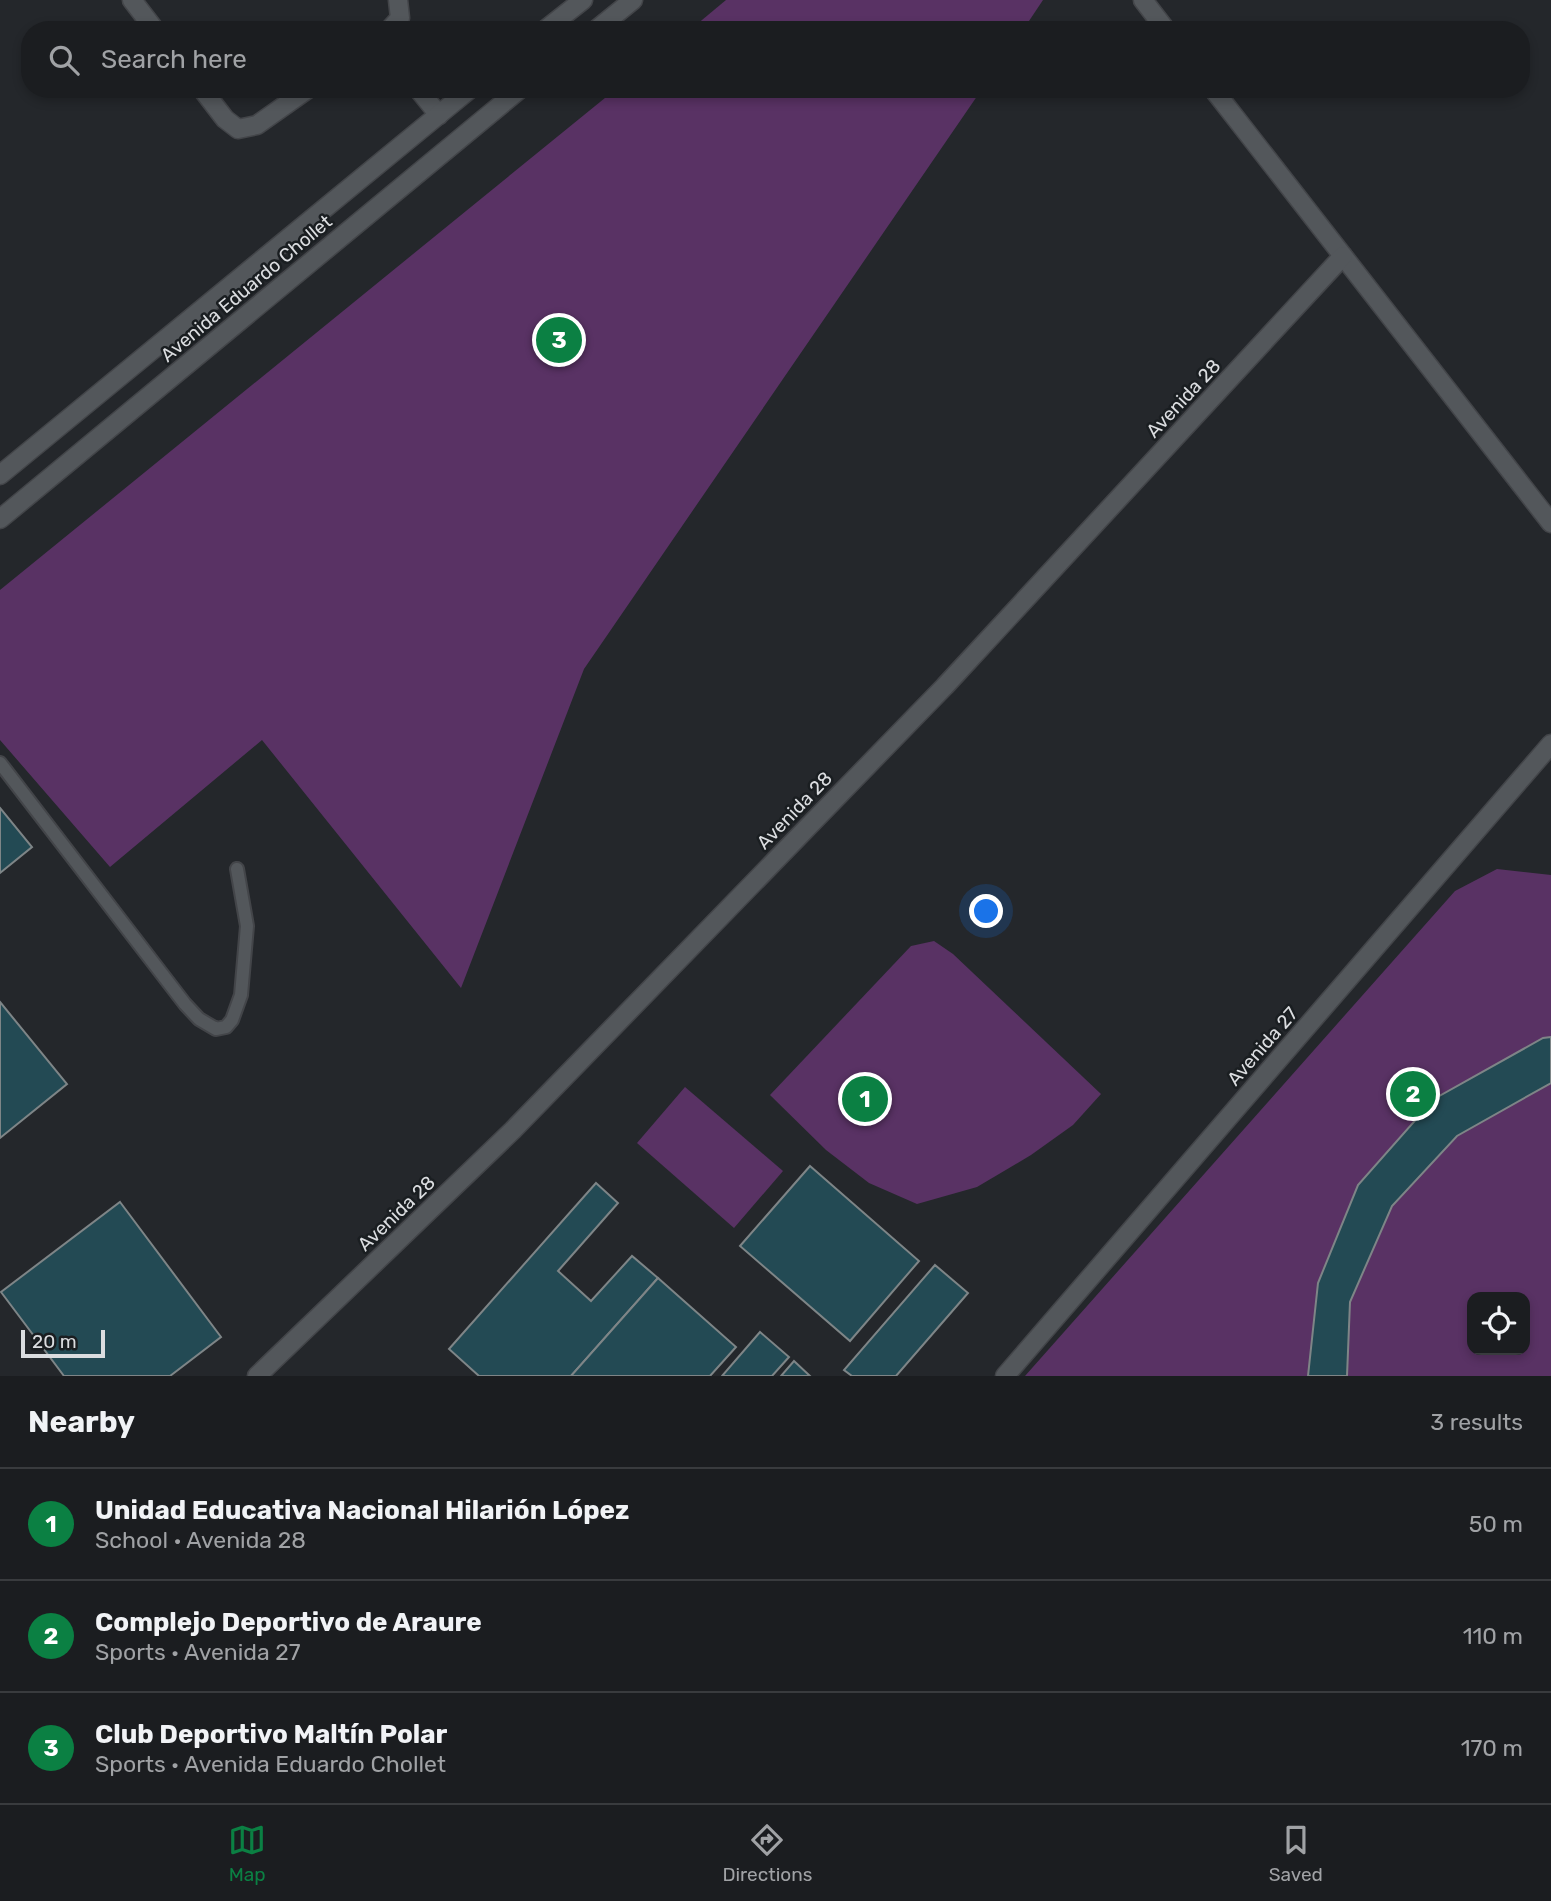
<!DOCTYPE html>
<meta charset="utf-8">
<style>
:root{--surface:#1b1d20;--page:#242629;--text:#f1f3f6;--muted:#a0a2a5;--line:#393b3e;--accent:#0b8043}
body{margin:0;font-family:Rubik,sans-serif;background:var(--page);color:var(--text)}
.controls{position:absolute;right:21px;bottom:21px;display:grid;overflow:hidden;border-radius:14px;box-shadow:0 4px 10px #0003}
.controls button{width:63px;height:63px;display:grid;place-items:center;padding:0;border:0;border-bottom:2px solid var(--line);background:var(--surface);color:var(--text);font:35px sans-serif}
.scale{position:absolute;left:21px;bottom:18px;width:84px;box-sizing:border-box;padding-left:7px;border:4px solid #dbdde0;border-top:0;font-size:19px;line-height:24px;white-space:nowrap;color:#dbdde0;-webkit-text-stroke:5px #1a1e21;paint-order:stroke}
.you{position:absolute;left:987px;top:912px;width:24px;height:24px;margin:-18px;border:5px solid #fff;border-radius:50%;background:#1a73e8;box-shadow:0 0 0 10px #1a73e833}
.badge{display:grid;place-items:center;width:46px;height:46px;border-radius:50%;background:var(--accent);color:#fff;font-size:23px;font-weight:700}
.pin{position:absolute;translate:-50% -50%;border:4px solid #fff;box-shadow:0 2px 7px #0006}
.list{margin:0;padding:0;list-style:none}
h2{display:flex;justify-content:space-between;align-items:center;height:91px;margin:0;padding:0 28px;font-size:30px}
h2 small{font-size:23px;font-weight:400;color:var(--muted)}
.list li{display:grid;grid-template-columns:46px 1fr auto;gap:21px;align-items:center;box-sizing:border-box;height:112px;padding:0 28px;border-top:2px solid var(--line)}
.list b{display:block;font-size:26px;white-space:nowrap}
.list p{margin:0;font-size:23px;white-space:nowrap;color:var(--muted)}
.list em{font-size:23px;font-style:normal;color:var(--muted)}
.icon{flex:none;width:38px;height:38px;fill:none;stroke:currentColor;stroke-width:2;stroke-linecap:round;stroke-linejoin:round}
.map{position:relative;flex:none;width:1551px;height:1376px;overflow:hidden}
.search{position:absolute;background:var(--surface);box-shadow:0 4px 10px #0003;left:21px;right:21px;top:21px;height:77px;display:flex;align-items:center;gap:18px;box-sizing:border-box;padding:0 24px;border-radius:28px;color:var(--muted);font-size:26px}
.sheet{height:427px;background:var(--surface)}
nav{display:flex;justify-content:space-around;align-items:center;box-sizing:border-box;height:98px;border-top:2px solid var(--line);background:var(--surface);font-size:19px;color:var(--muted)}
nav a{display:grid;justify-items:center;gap:4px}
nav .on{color:var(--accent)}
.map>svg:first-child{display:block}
</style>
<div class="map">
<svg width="1551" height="1376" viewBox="0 0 1551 1376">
<rect width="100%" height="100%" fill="#24272b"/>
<g fill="#593264" fill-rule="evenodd">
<path d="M726 0H1043L1023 30H690Z"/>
<path d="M616 89H982L584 669 461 988 262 740 110 867 0 740V590Z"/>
<path d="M1497 869 1551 875V1376H1025L1455 891ZM1472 1297H1525V1350H1472Z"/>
<path d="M934 941 953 954 1101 1094 1073 1125 1031 1155 977 1187 917 1204 869 1183 826 1150 770 1095 911 946Z"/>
<path d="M685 1087 783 1171 734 1228 637 1143Z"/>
</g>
<g fill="#234a54" stroke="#7e8587" stroke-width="2">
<path d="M0 808 32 847 0 873Z"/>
<path d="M0 1002 67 1084 0 1138Z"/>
<path d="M1551 1037V1083L1457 1136 1392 1206 1350 1302 1347 1376H1308L1318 1283 1358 1185 1434 1099 1543 1038Z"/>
<path d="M810 1166 919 1261 850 1341 740 1246Z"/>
<path d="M596 1183 618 1203 558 1271 591 1301 632 1256 658 1278 571 1376H479L449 1349Z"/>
<path d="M120 1202 221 1337 170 1376H64L1 1292Z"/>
<path d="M935 1265 968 1293 896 1376H852L844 1370Z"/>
<path d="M658 1278 736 1347 710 1376H571Z"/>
<path d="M760 1332 789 1357 772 1376H722Z"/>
<path d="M794 1361 810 1376H781Z"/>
</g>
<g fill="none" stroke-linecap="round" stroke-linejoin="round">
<g stroke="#434549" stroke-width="16">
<path id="service" d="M0 763 185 1004 199 1019 216 1029 226 1027 232 1020 241 995 247 926 237 869"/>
</g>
<g stroke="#434549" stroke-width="21">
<g id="minor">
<path d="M132 0 155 30"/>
<path d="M1143 0 1166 30"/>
<path d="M389 30 400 18 398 0"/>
<path d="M202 89 225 119 238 129 257 125 308 89"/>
<path d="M418 89 439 115"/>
<path d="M1213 89 1551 523"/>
<path d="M257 1376 513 1130 945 686 1343 256"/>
<path d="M1005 1376 1551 744"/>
</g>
</g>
<g stroke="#434549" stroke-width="21">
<g id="tertiary">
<path d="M545 30 583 0"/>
<path d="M596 30 633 0"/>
<path d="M0 475 470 89"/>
<path d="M0 519 520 89"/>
</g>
</g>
<use href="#service" stroke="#53575b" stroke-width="12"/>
<use href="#minor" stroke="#53575b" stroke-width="18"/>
<use href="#tertiary" stroke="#53575b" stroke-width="18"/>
</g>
<g text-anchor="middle" stroke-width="5" stroke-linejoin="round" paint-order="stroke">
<g font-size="19" fill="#dbdde0" stroke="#1a1e21">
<text transform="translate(246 288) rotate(-40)" y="7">Avenida Eduardo Chollet</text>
<text transform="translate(1183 398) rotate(-47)" y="7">Avenida 28</text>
<text transform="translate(794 810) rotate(-46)" y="7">Avenida 28</text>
<text transform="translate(1262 1046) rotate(-49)" y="7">Avenida 27</text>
<text transform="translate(396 1213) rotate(-44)" y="7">Avenida 28</text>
</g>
</g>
</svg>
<div class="controls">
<button><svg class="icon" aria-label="locate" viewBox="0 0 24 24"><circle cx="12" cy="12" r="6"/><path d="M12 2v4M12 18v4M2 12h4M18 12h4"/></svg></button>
</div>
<div class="scale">20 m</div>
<div class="you"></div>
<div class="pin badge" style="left:865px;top:1099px">1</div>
<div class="pin badge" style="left:1413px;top:1094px">2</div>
<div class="pin badge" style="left:559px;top:340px">3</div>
<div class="search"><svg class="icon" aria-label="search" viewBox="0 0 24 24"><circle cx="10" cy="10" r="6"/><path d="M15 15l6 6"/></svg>Search here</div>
</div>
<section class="sheet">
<h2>Nearby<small>3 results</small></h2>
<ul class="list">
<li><span class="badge">1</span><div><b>Unidad Educativa Nacional Hilarión López</b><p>School · Avenida 28</p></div><em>50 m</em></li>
<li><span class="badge">2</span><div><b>Complejo Deportivo de Araure</b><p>Sports · Avenida 27</p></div><em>110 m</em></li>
<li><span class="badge">3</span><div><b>Club Deportivo Maltín Polar</b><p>Sports · Avenida Eduardo Chollet</p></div><em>170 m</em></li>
</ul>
</section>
<nav>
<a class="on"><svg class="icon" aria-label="map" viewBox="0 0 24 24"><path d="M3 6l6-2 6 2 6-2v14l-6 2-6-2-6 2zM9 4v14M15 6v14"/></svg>Map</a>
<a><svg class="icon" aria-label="directions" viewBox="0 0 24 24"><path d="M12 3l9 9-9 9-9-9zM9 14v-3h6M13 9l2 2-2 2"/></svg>Directions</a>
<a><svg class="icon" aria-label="saved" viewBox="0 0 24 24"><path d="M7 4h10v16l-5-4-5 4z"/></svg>Saved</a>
</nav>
